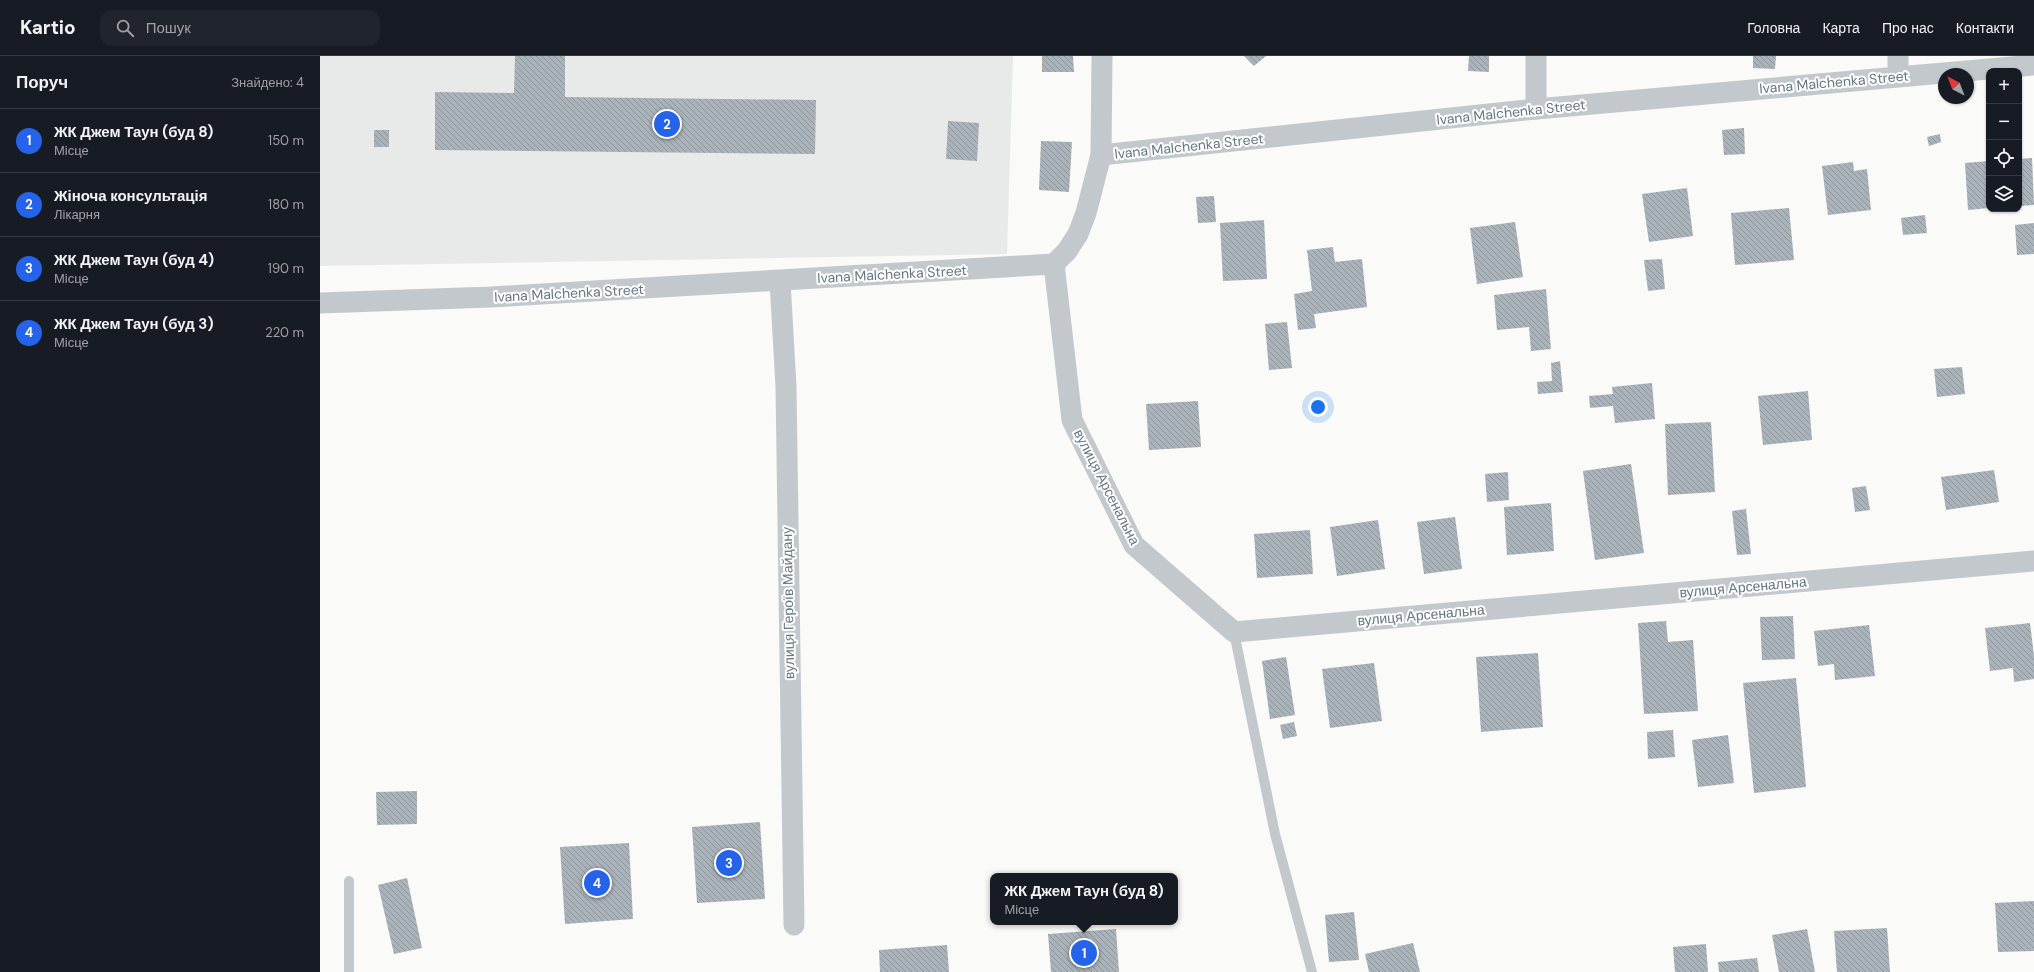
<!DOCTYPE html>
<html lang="uk">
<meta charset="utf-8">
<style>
:root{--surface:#171b24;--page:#20242c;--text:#f1f3f6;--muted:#9ea1a6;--line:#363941;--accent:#2563eb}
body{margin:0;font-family:"DM Sans",sans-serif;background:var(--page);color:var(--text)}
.controls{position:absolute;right:12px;top:12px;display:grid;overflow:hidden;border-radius:8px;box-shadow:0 1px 3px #0004}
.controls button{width:36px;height:36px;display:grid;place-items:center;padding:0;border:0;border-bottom:1px solid var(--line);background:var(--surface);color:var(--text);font:20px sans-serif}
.compass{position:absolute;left:1618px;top:12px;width:36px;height:36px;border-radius:50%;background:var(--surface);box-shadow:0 1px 3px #0004;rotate:318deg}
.you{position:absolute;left:998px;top:351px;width:14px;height:14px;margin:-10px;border:3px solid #fff;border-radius:50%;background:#1a73e8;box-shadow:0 0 0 6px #1a73e833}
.badge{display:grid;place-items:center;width:26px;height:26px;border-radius:50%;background:var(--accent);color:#fff;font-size:13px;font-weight:700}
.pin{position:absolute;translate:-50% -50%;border:2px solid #fff;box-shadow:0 1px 4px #0006}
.popup{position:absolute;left:670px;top:817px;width:188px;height:52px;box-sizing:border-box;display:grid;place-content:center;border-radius:8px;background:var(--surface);filter:drop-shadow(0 1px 3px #0005);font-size:13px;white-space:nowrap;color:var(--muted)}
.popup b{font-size:15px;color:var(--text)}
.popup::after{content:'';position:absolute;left:50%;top:100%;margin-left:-8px;border:8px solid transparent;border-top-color:var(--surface)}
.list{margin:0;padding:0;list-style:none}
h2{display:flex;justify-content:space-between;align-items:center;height:52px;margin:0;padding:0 16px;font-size:17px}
h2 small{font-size:13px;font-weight:400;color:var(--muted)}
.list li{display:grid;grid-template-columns:26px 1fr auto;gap:12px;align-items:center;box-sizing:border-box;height:64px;padding:0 16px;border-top:1px solid var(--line)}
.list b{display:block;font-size:15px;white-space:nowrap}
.list p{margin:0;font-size:13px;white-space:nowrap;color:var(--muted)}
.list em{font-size:13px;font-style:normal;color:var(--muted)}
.icon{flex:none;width:22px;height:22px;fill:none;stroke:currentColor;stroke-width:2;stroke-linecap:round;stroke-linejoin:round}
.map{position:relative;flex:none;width:1714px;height:916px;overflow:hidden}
header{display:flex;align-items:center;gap:24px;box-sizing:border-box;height:56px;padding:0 20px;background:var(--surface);border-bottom:1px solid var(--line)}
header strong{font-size:19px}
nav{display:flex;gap:22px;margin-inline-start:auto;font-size:14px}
.search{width:280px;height:36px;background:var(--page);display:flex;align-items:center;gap:10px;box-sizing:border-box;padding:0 14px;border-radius:12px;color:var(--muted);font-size:15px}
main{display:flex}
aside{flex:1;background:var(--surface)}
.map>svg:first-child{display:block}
</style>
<header>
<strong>Kartio</strong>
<div class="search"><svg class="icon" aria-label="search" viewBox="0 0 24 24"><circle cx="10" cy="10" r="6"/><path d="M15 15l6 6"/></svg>Пошук</div>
<nav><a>Головна</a><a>Карта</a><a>Про нас</a><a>Контакти</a></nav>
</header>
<main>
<aside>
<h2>Поруч<small>Знайдено: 4</small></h2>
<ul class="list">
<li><span class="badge">1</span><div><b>ЖК Джем Таун (буд 8)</b><p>Місце</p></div><em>150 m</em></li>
<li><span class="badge">2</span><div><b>Жіноча консультація</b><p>Лікарня</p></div><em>180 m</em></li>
<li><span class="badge">3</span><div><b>ЖК Джем Таун (буд 4)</b><p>Місце</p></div><em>190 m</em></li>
<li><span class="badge">4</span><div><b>ЖК Джем Таун (буд 3)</b><p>Місце</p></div><em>220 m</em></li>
</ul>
</aside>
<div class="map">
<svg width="1714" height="916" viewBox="0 0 1714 916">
<defs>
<pattern id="building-back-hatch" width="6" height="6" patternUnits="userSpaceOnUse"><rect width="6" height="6" fill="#aab3b9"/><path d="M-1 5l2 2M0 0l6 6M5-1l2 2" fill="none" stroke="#8e969c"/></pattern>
</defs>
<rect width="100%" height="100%" fill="#fafaf8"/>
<path fill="#e8e9e9" d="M0 0H693L687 198 0 210Z"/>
<g fill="url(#building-back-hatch)">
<path d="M195 0H245V41L496 44 495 98 115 94V36L194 37Z"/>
<path d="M722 0H753L754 16H722Z"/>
<path d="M924 0H946L934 10Z"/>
<path d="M1149 0H1169V16L1148 15Z"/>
<path d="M1433 0H1456L1455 13 1433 12Z"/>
<path d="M628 65 659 67 657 105 626 103Z"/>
<path d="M1424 72 1425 98 1404 99 1402 74Z"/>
<rect x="54" y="74" width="15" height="17"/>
<path d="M1620 78 1621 86 1609 90 1607 81Z"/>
<path d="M721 85 752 86 749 136 719 134Z"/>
<path d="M1712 102 1714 149 1699 150V103Z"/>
<path d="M1669 105V152L1648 154 1645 107Z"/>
<path d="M1533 106 1534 115 1547 113 1551 154 1508 159 1502 110Z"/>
<path d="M1367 132 1373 180 1329 186 1322 138Z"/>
<path d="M894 140 896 166 878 167 876 141Z"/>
<path d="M1469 152 1474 204 1415 209 1411 157Z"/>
<path d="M1605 159 1607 177 1583 179 1581 162Z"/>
<path d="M944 164 947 223 903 225 900 167Z"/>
<path d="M1195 166 1203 221 1157 228 1150 172Z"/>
<path d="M1714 167V198L1697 199 1695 169Z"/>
<path d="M1013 191 1015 206 1042 203 1047 251 994 258 996 272 978 274 974 238 992 235 987 194Z"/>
<path d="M1342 203 1345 233 1328 235 1324 204Z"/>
<path d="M1226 233 1231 293 1211 295 1209 271 1177 274 1174 239Z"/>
<path d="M967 266 972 312 949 314 945 268Z"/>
<path d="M1240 305 1243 336 1218 338 1217 326 1232 325 1231 307Z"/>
<path d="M1642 311 1645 338 1617 341 1614 313Z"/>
<path d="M1332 327 1335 363 1295 367 1293 350 1270 352 1269 340 1293 338 1292 331Z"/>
<path d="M1488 335 1492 384 1443 389 1438 340Z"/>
<path d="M878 345 881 391 829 394 826 348Z"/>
<path d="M1391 366 1395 436 1348 439 1345 368Z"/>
<path d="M1311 408 1324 497 1275 504 1263 415Z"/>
<path d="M1674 414 1679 446 1626 454 1621 421Z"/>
<path d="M1188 416 1189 444 1167 446 1165 418Z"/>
<path d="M1546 430 1550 454 1535 456 1532 432Z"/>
<path d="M1231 447 1234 495 1187 499 1184 451Z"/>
<path d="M1426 453 1431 498 1417 499 1412 455Z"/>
<path d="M1135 461 1142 513 1104 518 1097 466Z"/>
<path d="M1058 464 1065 513 1017 520 1010 471Z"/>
<path d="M990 474 993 518 937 522 934 478Z"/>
<path d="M1473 560 1475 603 1442 604 1440 561Z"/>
<path d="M1346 565 1348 586 1373 584 1378 655 1324 658 1318 567Z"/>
<path d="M1710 567 1714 600V623L1694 626 1693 612 1670 615 1665 572Z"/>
<path d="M1549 569 1555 620 1515 624 1514 608 1498 610 1494 575Z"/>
<path d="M1218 597 1223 671 1161 676 1156 601Z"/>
<path d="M966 601 975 659 950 663 942 605Z"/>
<path d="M1054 607 1062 665 1010 672 1002 613Z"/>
<path d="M1476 622 1486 731 1434 737 1423 627Z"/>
<path d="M974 666 977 680 963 683 960 669Z"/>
<path d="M1353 674 1355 701 1328 703 1327 676Z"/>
<path d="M1408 679 1414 727 1378 731 1372 684Z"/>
<path d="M97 735V768L57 769 56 736Z"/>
<path d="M440 766 445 843 377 847 372 771Z"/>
<path d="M309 787 313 863 245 868 240 791Z"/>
<path d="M87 822 102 892 74 898 58 829Z"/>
<path d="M1714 845V895L1678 896 1675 847Z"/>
<path d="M1034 856 1039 904 1009 906 1005 859Z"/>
<path d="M1567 872 1570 916H1517L1514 875Z"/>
<path d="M796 873 799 916H731L728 878Z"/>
<path d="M1487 873 1495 916H1459L1452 879Z"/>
<path d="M1093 887 1100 916H1049L1045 898Z"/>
<path d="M1386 888 1388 916H1355L1353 891Z"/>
<path d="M627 889 629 916H560L559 894Z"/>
<path d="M1437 902 1439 916H1399L1398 906Z"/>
</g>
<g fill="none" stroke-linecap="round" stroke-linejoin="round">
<g stroke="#c3c8cc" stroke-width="10">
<path d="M914 576 955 778 992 916"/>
<path d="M29 916V825"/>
</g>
<g stroke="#c3c8cc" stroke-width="21">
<path d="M1216 0V53"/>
<path d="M1578 20V0"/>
<path d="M781 99 1216 53 1714 9"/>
<path d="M734 208 752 364 814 489 914 576 1714 505"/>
<path d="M460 225 466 331 474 869"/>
<path d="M0 247 171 241 734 208 747 195 758 178 766 157 781 99 782 0"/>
</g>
</g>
<g text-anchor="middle" stroke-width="4" stroke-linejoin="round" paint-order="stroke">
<g font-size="14" fill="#657683" stroke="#fff">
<text transform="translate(1514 26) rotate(-5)" y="5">Ivana Malchenka Street</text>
<text transform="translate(1191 56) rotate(-6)" y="5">Ivana Malchenka Street</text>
<text transform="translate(869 90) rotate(-6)" y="5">Ivana Malchenka Street</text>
<text transform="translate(572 218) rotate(-3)" y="5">Ivana Malchenka Street</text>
<text transform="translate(249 237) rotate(-3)" y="5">Ivana Malchenka Street</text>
<text transform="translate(787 431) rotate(63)" y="5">вулиця Арсенальна</text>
<text transform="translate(1423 531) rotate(-5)" y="5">вулиця Арсенальна</text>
<text transform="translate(468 547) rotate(-91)" y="5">вулиця Героїв Майдану</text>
<text transform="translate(1101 559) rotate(-5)" y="5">вулиця Арсенальна</text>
</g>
</g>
</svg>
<div class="controls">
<button>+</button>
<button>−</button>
<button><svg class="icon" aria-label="locate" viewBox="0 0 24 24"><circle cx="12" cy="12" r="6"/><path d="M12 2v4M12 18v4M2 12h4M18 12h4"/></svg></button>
<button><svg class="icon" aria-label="layers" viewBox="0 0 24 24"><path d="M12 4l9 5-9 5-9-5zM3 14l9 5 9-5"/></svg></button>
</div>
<svg class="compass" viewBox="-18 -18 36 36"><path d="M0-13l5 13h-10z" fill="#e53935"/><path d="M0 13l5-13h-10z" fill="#9ea1a6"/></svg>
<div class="you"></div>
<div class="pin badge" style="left:764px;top:897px">1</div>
<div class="popup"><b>ЖК Джем Таун (буд 8)</b>Місце</div>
<div class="pin badge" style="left:347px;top:68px">2</div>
<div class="pin badge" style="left:409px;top:807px">3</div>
<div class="pin badge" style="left:277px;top:827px">4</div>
</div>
</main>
